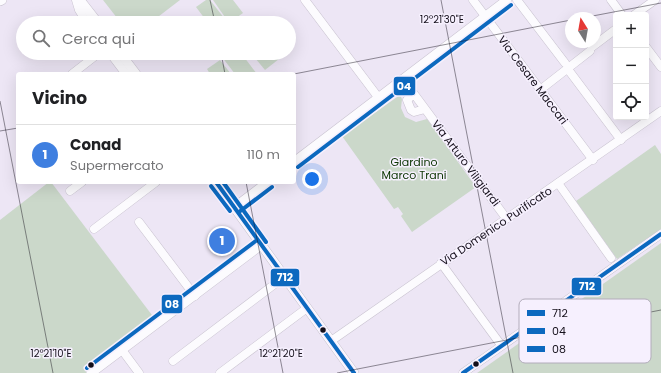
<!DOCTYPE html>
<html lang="it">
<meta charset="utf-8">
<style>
:root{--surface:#fff;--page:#f2f2f2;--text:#202124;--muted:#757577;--line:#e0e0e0;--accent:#605a67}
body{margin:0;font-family:Poppins,sans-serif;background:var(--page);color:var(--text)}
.controls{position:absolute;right:12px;top:12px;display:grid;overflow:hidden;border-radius:4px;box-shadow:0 4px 16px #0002}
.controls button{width:36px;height:36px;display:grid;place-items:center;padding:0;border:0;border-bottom:1px solid var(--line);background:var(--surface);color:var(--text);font:20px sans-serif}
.compass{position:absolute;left:565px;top:12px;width:36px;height:36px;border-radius:50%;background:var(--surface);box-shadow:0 4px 16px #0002;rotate:349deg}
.you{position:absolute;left:312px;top:179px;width:14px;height:14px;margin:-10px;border:3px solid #fff;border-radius:50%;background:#1a73e8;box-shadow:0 0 0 6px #1a73e833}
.badge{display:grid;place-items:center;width:26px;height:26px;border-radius:50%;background:var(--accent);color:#fff;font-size:13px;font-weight:700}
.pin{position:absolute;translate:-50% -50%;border:2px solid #fff;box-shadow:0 1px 4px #0006}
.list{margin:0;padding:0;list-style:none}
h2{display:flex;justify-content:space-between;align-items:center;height:52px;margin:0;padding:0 16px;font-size:17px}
h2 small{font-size:13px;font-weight:400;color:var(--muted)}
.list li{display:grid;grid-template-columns:26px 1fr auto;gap:12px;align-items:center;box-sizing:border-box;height:60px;padding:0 16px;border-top:1px solid var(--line)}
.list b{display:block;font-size:15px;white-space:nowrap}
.list p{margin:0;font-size:13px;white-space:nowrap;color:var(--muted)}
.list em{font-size:13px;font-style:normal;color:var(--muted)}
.icon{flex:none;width:22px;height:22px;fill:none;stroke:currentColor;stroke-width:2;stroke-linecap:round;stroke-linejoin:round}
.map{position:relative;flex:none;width:661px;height:373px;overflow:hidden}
.search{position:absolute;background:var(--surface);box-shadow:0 4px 16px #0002;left:16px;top:16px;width:280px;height:44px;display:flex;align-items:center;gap:10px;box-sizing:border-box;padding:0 14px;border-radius:22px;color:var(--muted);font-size:15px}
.panel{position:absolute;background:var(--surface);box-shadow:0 4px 16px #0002;left:16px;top:72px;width:280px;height:112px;border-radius:4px}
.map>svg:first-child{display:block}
</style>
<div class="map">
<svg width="661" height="373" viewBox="0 0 661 373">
<rect width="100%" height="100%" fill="#ede6f5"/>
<g fill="#cbd8ca">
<path d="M103 0H180L150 23H121Z"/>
<path d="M206 0H210L228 23H208L196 7Z"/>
<path d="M213 0H233L243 13 229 23Z"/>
<path d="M228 53H241L257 74H235L222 57Z"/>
<path d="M251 53H274L279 59 265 70Z"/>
<path d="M220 60 231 74H210L207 69Z"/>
<path d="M400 95 402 99 401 108 405 117 416 122 427 119 476 187 412 232 401 216 403 214 398 207 394 209 342 136Z"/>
<path d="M655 145 661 154V229L617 259 576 201Z"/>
<path d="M49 182H51L158 323 91 373H0V220Z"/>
<path d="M661 243V373H477Z"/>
</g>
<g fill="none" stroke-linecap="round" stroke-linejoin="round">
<g stroke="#c8c2cf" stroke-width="9">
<g id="minor">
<path d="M76 0 79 10 87 23"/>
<path d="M305 0 378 97"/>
<path d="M473 0 593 160"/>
<path d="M517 0 565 63"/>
<path d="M611 0 622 15"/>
<path d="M634 15 655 0"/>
<path d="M592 47 616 29"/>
<path d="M646 47 661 67"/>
<path d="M110 53 126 74"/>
<path d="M570 72 621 140"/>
<path d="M72 74 99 53"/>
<path d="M540 90 590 51"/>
<path d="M425 109 414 112 411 110 407 100 414 94 506 218"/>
<path d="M558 183 611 258"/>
<path d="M70 191 82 182"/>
<path d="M139 222 195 296"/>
<path d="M94 229 156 182"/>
<path d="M441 263 501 345"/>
<path d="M331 341 661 111"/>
<path d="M122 350 139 373"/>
<path d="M173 361 284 277"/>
<path d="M220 373 307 308"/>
<path d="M463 373 661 234"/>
</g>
</g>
<g stroke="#c8c2cf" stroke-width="10">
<g id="tertiary">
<path d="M80 0 98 23"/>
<path d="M0 1 2 0"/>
<path d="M120 53 136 74"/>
<path d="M294 162 507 0"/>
<path d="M216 182 354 373"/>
<path d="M235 207 268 182"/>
<path d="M91 373 261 245"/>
</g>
</g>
<use href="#minor" stroke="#fcfbfe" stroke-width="8"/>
<use href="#tertiary" stroke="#fcfbfe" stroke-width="9"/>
<g stroke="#f6f0fe" stroke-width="7">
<g id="bus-1">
<path d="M216 182 354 373"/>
<path d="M463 373 661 234"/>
</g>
</g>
<g stroke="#f6f0fe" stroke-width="7">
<g id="bus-2">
<path d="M298 167 511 5"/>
<path d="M211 186 230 211"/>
<path d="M239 212 272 187"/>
</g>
</g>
<g stroke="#f6f0fe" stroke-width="7">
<g id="bus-3">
<path d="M223 182 266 242"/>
<path d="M87 368 257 240"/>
</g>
</g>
<use href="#bus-1" stroke="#0c69bf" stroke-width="4"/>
<use href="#bus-2" stroke="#0c69bf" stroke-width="4"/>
<use href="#bus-3" stroke="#0c69bf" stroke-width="4"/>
</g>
<path fill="none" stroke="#140f1a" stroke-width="1" stroke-opacity="0.45" d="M210 0 215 23M441 0 513 373M582 18 661 3M221 53 225 74M294 74 571 20M0 101 53 373M0 131 18 128M246 182 283 373M337 373 661 310"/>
<g fill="#140f1a" stroke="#f6f0fe" stroke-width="1.5">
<circle cx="323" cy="330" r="3.5"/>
<circle cx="476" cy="364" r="3.5"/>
<circle cx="91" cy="365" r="3.5"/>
</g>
<g text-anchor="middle" stroke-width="3" stroke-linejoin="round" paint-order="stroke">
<g font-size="11" fill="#140f1a" stroke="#f6f0fe">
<text transform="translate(533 80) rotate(53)" y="4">Via Cesare Maccari</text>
<text transform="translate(466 163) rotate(53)" y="4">Via Arturo Viligiardi</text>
<text transform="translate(496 226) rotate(-34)" y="4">Via Domenico Purificato</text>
</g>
<g font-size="11" fill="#0a3400" stroke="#f6f0fe">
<text x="414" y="166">Giardino<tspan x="414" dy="13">Marco Trani</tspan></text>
</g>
</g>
<rect x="519" y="299" width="132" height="64" rx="6" fill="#f6f0fe" stroke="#b2acba" stroke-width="1"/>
<rect x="527" y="310" width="18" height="6" fill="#0c69bf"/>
<rect x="527" y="328" width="18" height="6" fill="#0c69bf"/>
<rect x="527" y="346" width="18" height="6" fill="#0c69bf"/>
<g font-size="11" fill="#140f1a">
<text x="552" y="317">712</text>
<text x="552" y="335">04</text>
<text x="552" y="353">08</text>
</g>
<g font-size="10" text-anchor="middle" fill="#140f1a" stroke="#f6f0fe" stroke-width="3" stroke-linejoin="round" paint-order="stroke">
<text x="442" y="23">12°21'30"E</text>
<text x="51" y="357">12°21'10"E</text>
<text x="281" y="357">12°21'20"E</text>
</g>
<g stroke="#f6f0fe" stroke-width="1.5">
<rect x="393" y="76" width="23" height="20" rx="4" fill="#0c69bf"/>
<rect x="270" y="268" width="30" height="19" rx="4" fill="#0c69bf"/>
<rect x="571" y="277" width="31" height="19" rx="4" fill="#0c69bf"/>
<rect x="161" y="294" width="22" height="20" rx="4" fill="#0c69bf"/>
</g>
<g font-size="11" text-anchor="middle" font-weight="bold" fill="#fff">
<text x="404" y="90">04</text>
<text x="285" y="281">712</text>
<text x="587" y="290">712</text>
<text x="172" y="308">08</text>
</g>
</svg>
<div class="controls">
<button>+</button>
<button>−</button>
<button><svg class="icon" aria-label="locate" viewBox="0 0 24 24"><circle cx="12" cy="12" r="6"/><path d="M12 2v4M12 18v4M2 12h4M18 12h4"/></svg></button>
</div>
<svg class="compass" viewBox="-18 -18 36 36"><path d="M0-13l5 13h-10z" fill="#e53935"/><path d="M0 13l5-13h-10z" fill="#757577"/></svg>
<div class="you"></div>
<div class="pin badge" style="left:222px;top:241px;background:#3f7fe0">1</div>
<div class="search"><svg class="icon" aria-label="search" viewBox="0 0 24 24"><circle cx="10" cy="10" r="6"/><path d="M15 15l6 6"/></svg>Cerca qui</div>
<section class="panel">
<h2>Vicino<small></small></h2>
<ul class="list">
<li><span class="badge" style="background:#3f7fe0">1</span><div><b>Conad</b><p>Supermercato</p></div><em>110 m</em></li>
</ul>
</section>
</div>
